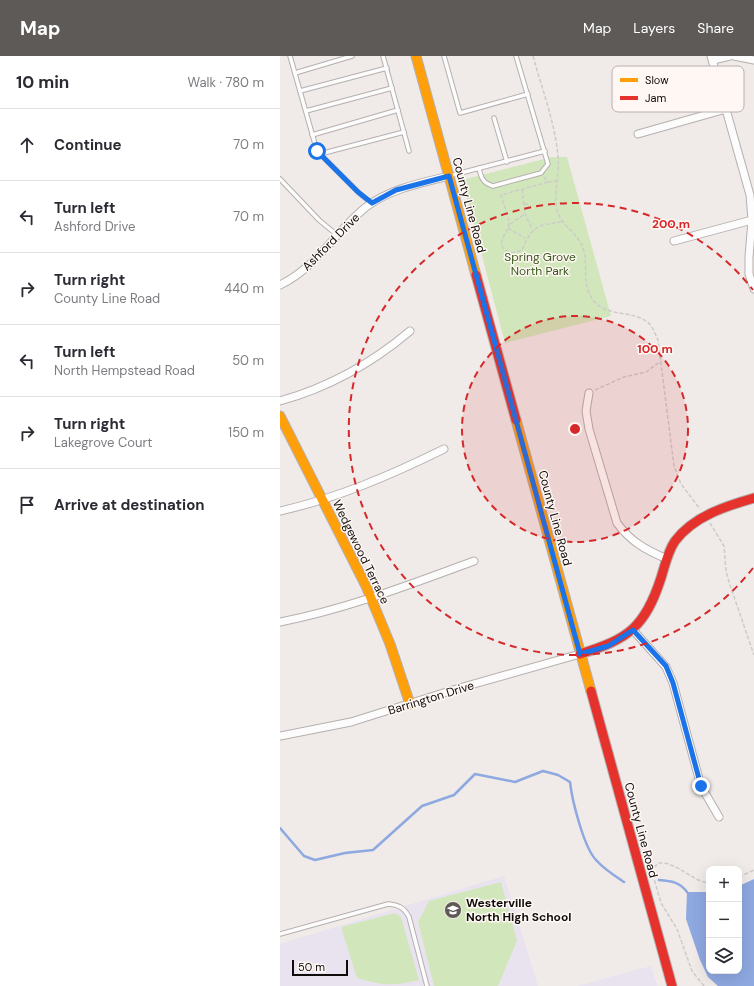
<!DOCTYPE html>
<meta charset="utf-8">
<style>
:root{--surface:#fff;--page:#f7f7f7;--text:#2b2b33;--muted:#7c7c81;--line:#e1e1e2;--accent:#5e5a58}
body{margin:0;font-family:"DM Sans",sans-serif;background:var(--page);color:var(--text)}
.controls{position:absolute;right:12px;bottom:12px;display:grid;overflow:hidden;border-radius:8px;box-shadow:0 4px 16px #0002}
.controls button{width:36px;height:36px;display:grid;place-items:center;padding:0;border:0;border-bottom:1px solid var(--line);background:var(--surface);color:var(--text);font:20px sans-serif}
.scale{position:absolute;left:12px;bottom:10px;width:56px;box-sizing:border-box;padding-left:4px;border:2px solid #0f0c0a;border-top:0;font-size:11px;line-height:14px;white-space:nowrap;color:#0f0c0a;-webkit-text-stroke:3px #fff7f4;paint-order:stroke}
.stop{position:absolute;width:12px;height:12px;margin:-9px;border:3px solid #1a73e8;border-radius:50%;background:#fff}
.stop.end{background:#1a73e8;border-color:#fff;box-shadow:0 1px 4px #0008}
.list{margin:0;padding:0;list-style:none}
h2{display:flex;justify-content:space-between;align-items:center;height:52px;margin:0;padding:0 16px;font-size:17px}
h2 small{font-size:13px;font-weight:400;color:var(--muted)}
.list li{display:grid;grid-template-columns:26px 1fr auto;gap:12px;align-items:center;box-sizing:border-box;height:72px;padding:0 16px;border-top:1px solid var(--line)}
.list b{display:block;font-size:15px;white-space:nowrap}
.list p{margin:0;font-size:13px;white-space:nowrap;color:var(--muted)}
.list em{font-size:13px;font-style:normal;color:var(--muted)}
.icon{flex:none;width:22px;height:22px;fill:none;stroke:currentColor;stroke-width:2;stroke-linecap:round;stroke-linejoin:round}
.map{position:relative;flex:none;width:474px;height:930px;overflow:hidden}
header{display:flex;align-items:center;gap:24px;box-sizing:border-box;height:56px;padding:0 20px;background:var(--accent);color:#fff}
header strong{font-size:19px}
nav{display:flex;gap:22px;margin-inline-start:auto;font-size:14px}
main{display:flex}
aside{flex:1;background:var(--surface)}
.map>svg:first-child{display:block}
</style>
<header>
<strong>Map</strong>
<nav><a>Map</a><a>Layers</a><a>Share</a></nav>
</header>
<main>
<aside>
<h2>10 min<small>Walk · 780 m</small></h2>
<ul class="list">
<li><svg class="icon" aria-label="ahead" viewBox="0 0 24 24"><path d="M12 20V5M6 11l6-6 6 6"/></svg><div><b>Continue</b></div><em>70 m</em></li>
<li><svg class="icon" aria-label="left" viewBox="0 0 24 24"><path d="M17 20v-9H6M10 6l-5 5 5 5"/></svg><div><b>Turn left</b><p>Ashford Drive</p></div><em>70 m</em></li>
<li><svg class="icon" aria-label="right" viewBox="0 0 24 24"><path d="M7 20v-9h11M14 6l5 5-5 5"/></svg><div><b>Turn right</b><p>County Line Road</p></div><em>440 m</em></li>
<li><svg class="icon" aria-label="left" viewBox="0 0 24 24"><path d="M17 20v-9H6M10 6l-5 5 5 5"/></svg><div><b>Turn left</b><p>North Hempstead Road</p></div><em>50 m</em></li>
<li><svg class="icon" aria-label="right" viewBox="0 0 24 24"><path d="M7 20v-9h11M14 6l5 5-5 5"/></svg><div><b>Turn right</b><p>Lakegrove Court</p></div><em>150 m</em></li>
<li><svg class="icon" aria-label="arrive" viewBox="0 0 24 24"><path d="M6 21V4h12l-3 4 3 4H6"/></svg><div><b>Arrive at destination</b></div></li>
</ul>
</aside>
<div class="map">
<svg width="474" height="930" viewBox="0 0 474 930">
<rect width="100%" height="100%" fill="#f0eae8"/>
<g fill="#e8e3ef">
<path d="M224 820 258 930H0V888Z"/>
<path d="M371 910 377 930H297Z"/>
</g>
<g fill="#d1e7bb">
<path d="M272 101H287L331 260 225 287 182 124Z"/>
<path d="M221 826 237 885 218 930H154L138 866 149 845Z"/>
<path d="M115 857 121 861 139 924C113 930 103 930 77 922L61 871Z"/>
</g>
<path fill="#8ea8e0" d="M474 823V930H438L428 921 420 904 406 863 407 836H429V915H459V830Z"/>
<g fill="none" stroke-linecap="round" stroke-linejoin="round">
<g stroke="#8ea8e0" stroke-width="2.5">
<path d="M0 772 24 800 35 804 65 797 93 794 142 750 174 739 195 718 235 726 263 715 278 719 290 726C292 744 304 793 317 805 324 813 335 820 344 826"/>
<path d="M379 824C391 825 400 826 407 836"/>
</g>
<g stroke="#b5b0af" stroke-width="5.5">
<g id="lane">
<path d="M10 0 37 95 78 136 91 147"/>
<path d="M103 0 129 95"/>
<path d="M164 0 180 57 248 38"/>
<path d="M15 17 72 0"/>
<path d="M20 35 107 12"/>
<path d="M26 55 112 32"/>
<path d="M214 62 227 106"/>
<path d="M32 79 118 54"/>
<path d="M40 98 124 76"/>
<path d="M199 112C201 122 203 127 213 130L261 117 268 108 236 0"/>
<path d="M169 120 265 95"/>
<path d="M0 123 39 164 57 179"/>
<path d="M0 878 108 848C118 849 124 851 129 861L147 930"/>
</g>
</g>
<g stroke="#b5b0af" stroke-width="9">
<g id="street">
<path d="M431 0 470 139 472 164 469 201V218L474 233"/>
<path d="M454 0 474 4"/>
<path d="M433 4 450 0"/>
<path d="M358 78 446 53"/>
<path d="M394 185 472 164"/>
<path d="M0 229C37 211 55 176 86 151 110 133 140 127 169 120"/>
<path d="M309 337 306 355 309 373 337 467C351 486 366 494 387 503"/>
<path d="M0 345C50 331 91 308 130 275"/>
<path d="M0 455C58 442 111 419 164 393"/>
<path d="M0 566C67 553 131 528 194 505"/>
<path d="M353 574 386 611 393 627 421 730 439 761"/>
<path d="M0 680 71 666 176 633 300 598"/>
</g>
</g>
<g stroke="#b5b0af" stroke-width="11">
<g id="slow">
<path d="M136 0 196 219"/>
<path d="M0 360 86 530 110 588 130 648"/>
<path d="M236 364 311 635"/>
</g>
</g>
<g stroke="#b5b0af" stroke-width="11">
<g id="jam">
<path d="M196 219 236 364"/>
<path d="M300 598C349 583 365 571 381 522 385 509 388 495 395 485 414 460 446 450 474 442"/>
<path d="M311 635 392 930"/>
</g>
</g>
<g stroke="#cccbca" stroke-width="1.5" stroke-dasharray="4 2" stroke-linecap="butt">
<path d="M253 0C262 33 275 67 278 100 280 119 273 136 277 155 282 170 298 177 303 192 308 207 303 223 309 237 321 264 350 252 367 266 373 270 375 278 378 284L394 410 401 428 420 453"/>
<path d="M264 121 268 126 277 125"/>
<path d="M268 126 221 139C223 148 228 157 229 167 230 176 213 187 227 195 232 198 237 196 242 194 252 170 257 169 282 166"/>
<path d="M242 133 245 158 252 173"/>
<path d="M244 148H250"/>
<path d="M230 168 245 158"/>
<path d="M228 172 245 182"/>
<path d="M315 334 344 321 366 316 381 305"/>
<path d="M430 467 444 490 446 515 450 529 474 599"/>
<path d="M459 821 474 814"/>
<path d="M424 930 412 915 397 873 381 847 372 816 373 812 379 807C398 806 411 825 429 827"/>
</g>
<use href="#lane" stroke="#fdfcfc" stroke-width="3.5"/>
<use href="#street" stroke="#fdfcfc" stroke-width="7"/>
<use href="#slow" stroke="#ff9f0a" stroke-width="9"/>
<use href="#jam" stroke="#e5322d" stroke-width="9"/>
</g>
<g fill="none" stroke-linecap="round" stroke-linejoin="round">
<path stroke="#1a73e8" stroke-width="5" d="M37 95 78 136 92 147 116 134 169 120 300 598 328 590 353 574 386 610 393 627 421 730"/>
</g>
<circle cx="295" cy="373" r="113" fill="#d62828" fill-opacity=".12"/>
<g fill="none" stroke="#d62828" stroke-width="2" stroke-dasharray="7 5">
<circle cx="295" cy="373" r="113"/>
<path d="M473 512A226 226 0 1 1 473 234"/>
</g>
<defs>
<g id="school-disc" transform="scale(0.9)"><circle r="9.5" fill="#5e5a58" stroke="#fff7f4"/><path d="M0-5L7-2L0 1L-7-2ZM-4 1L0 2.5L4 1V4Q0 6-4 4Z" fill="#fff"/></g>
</defs>
<g fill-rule="evenodd">
<use href="#school-disc" x="173" y="854"/>
</g>
<g text-anchor="middle" stroke-width="3" stroke-linejoin="round" paint-order="stroke">
<g font-size="12" fill="#0f0c0a" stroke="#fff7f4">
<text transform="translate(189 149) rotate(75)" y="4">County Line Road</text>
<text transform="translate(51 186) rotate(-45)" y="4">Ashford Drive</text>
<text transform="translate(275 462) rotate(75)" y="4">County Line Road</text>
<text transform="translate(81 496) rotate(64)" y="4">Wedgewood Terrace</text>
<text transform="translate(151 642) rotate(-17)" y="4">Barrington Drive</text>
<text transform="translate(361 774) rotate(75)" y="4">County Line Road</text>
</g>
<g font-size="12" fill="#385719" stroke="#fff7f4">
<text x="260" y="205">Spring Grove<tspan x="260" dy="14">North Park</tspan></text>
</g>
<g font-size="12" font-weight="bold" fill="#0f0c0a" stroke="#fff7f4" text-anchor="start">
<text x="186" y="851">Westerville<tspan x="186" dy="14">North High School</tspan></text>
</g>
</g>
<rect x="332" y="10" width="132" height="46" rx="6" fill="#fff7f4" stroke="#b7b0ae" stroke-width="1"/>
<rect x="340" y="22" width="18" height="4" fill="#ff9f0a"/>
<rect x="340" y="40" width="18" height="4" fill="#e5322d"/>
<g font-size="11" fill="#0f0c0a">
<text x="365" y="28">Slow</text>
<text x="365" y="46">Jam</text>
</g>
<circle cx="295" cy="373" r="6" fill="#d62828" stroke="#fff7f4" stroke-width="2"/>
<g font-size="12" text-anchor="middle" font-weight="bold" fill="#d62828" stroke="#fff7f4" stroke-width="3" stroke-linejoin="round" paint-order="stroke">
<text x="391" y="172">200 m</text>
<text x="375" y="297">100 m</text>
</g>
</svg>
<div class="controls">
<button>+</button>
<button>−</button>
<button><svg class="icon" aria-label="layers" viewBox="0 0 24 24"><path d="M12 4l9 5-9 5-9-5zM3 14l9 5 9-5"/></svg></button>
</div>
<div class="scale">50 m</div>
<div class="stop" style="left:37px;top:95px"></div>
<div class="stop end" style="left:421px;top:730px"></div>
</div>
</main>
